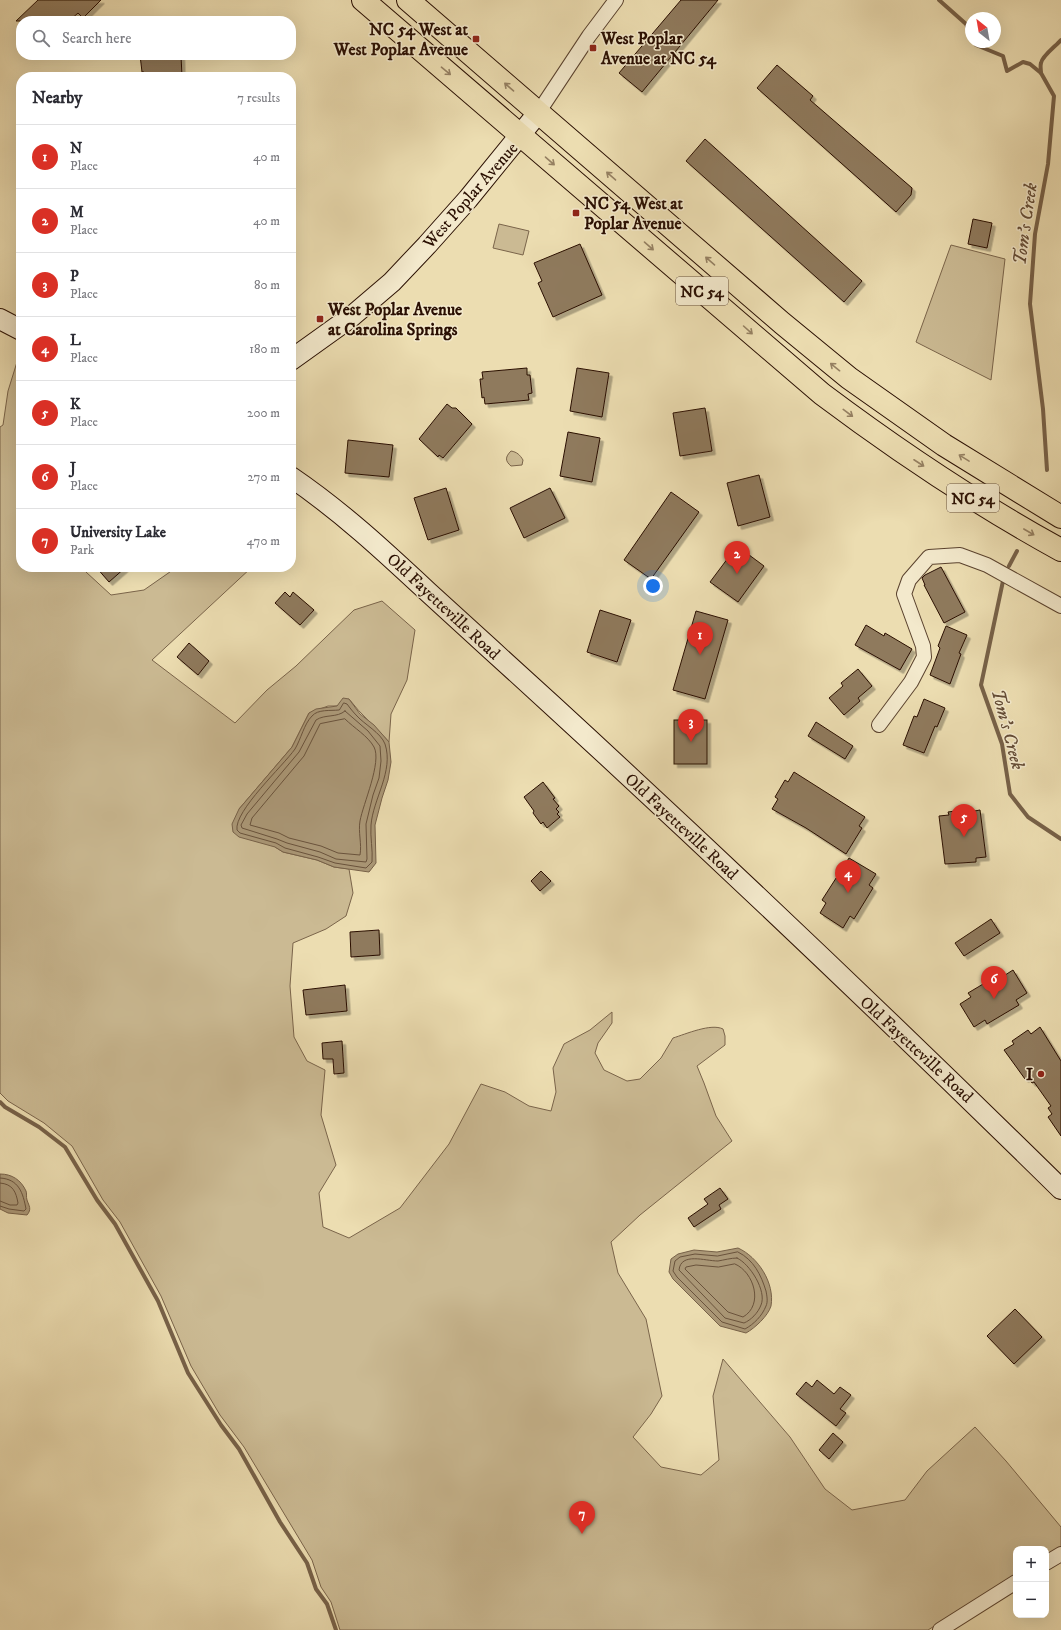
<!DOCTYPE html>
<meta charset="utf-8">
<style>
:root{--surface:#fff;--page:#f2f2f3;--text:#2b2b33;--muted:#7c7c81;--line:#e1e1e2;--accent:#d93025}
body{margin:0;font-family:"IM FELL DW Pica",serif;background:var(--page);color:var(--text)}
.controls{position:absolute;right:12px;bottom:12px;display:grid;overflow:hidden;border-radius:8px;box-shadow:0 4px 16px #0002}
.controls button{width:36px;height:36px;display:grid;place-items:center;padding:0;border:0;border-bottom:1px solid var(--line);background:var(--surface);color:var(--text);font:20px sans-serif}
.compass{position:absolute;left:965px;top:12px;width:36px;height:36px;border-radius:50%;background:var(--surface);box-shadow:0 4px 16px #0002;rotate:329deg}
.you{position:absolute;left:653px;top:586px;width:14px;height:14px;margin:-10px;border:3px solid #fff;border-radius:50%;background:#1a73e8;box-shadow:0 0 0 6px #1a73e833}
.badge{display:grid;place-items:center;width:26px;height:26px;border-radius:50%;background:var(--accent);color:#fff;font-size:13px;font-weight:700}
.pin{position:absolute;translate:-50% -33px;filter:drop-shadow(0 1px 2px #0008)}
.pin::after{content:'';position:absolute;top:21px;width:14px;height:12px;background:inherit;clip-path:polygon(0 0,100% 0,50% 100%)}
.list{margin:0;padding:0;list-style:none}
h2{display:flex;justify-content:space-between;align-items:center;height:52px;margin:0;padding:0 16px;font-size:17px}
h2 small{font-size:13px;font-weight:400;color:var(--muted)}
.list li{display:grid;grid-template-columns:26px 1fr auto;gap:12px;align-items:center;box-sizing:border-box;height:64px;padding:0 16px;border-top:1px solid var(--line)}
.list b{display:block;font-size:15px;white-space:nowrap}
.list p{margin:0;font-size:13px;white-space:nowrap;color:var(--muted)}
.list em{font-size:13px;font-style:normal;color:var(--muted)}
.icon{flex:none;width:22px;height:22px;fill:none;stroke:currentColor;stroke-width:2;stroke-linecap:round;stroke-linejoin:round}
.map{position:relative;flex:none;width:1061px;height:1630px;overflow:hidden}
.search{position:absolute;background:var(--surface);box-shadow:0 4px 16px #0002;left:16px;top:16px;width:280px;height:44px;display:flex;align-items:center;gap:10px;box-sizing:border-box;padding:0 14px;border-radius:16px;color:var(--muted);font-size:15px}
.panel{position:absolute;background:var(--surface);box-shadow:0 4px 16px #0002;left:16px;top:72px;width:280px;height:500px;border-radius:16px}
.map>svg:first-child{display:block}
</style>
<div class="map">
<svg width="1061" height="1630" viewBox="0 0 1061 1630">
<defs>
<filter id="shadow"><feDropShadow dx="3.5" dy="3.5" stdDeviation="0" flood-color="#0004"/></filter>
</defs>
<rect width="100%" height="100%" fill="#ecddb1"/>
<filter id="stains"><feTurbulence type="fractalNoise" baseFrequency=".005" numOctaves="4"/><feColorMatrix values="0 0 0 0 .2 0 0 0 0 .09 0 0 0 0 .02 0 0 0 .5 -.17"/></filter>
<radialGradient id="worn" r=".72"><stop offset=".6" stop-color="#630" stop-opacity="0"/><stop offset="1" stop-color="#630" stop-opacity=".3"/></radialGradient>
<g fill="#cbba93" stroke="#7a644a">
<path d="M499 224 529 231 523 255 493 248Z"/>
<path d="M951 245 1005 259 991 380 916 342Z"/>
<path d="M17 362 21 364V567H84L86 572 111 595 144 590 177 567H252L152 660 235 723 267 690 296 666 354 610 382 601 415 630 407 680 391 714 389 742C376 727 361 715 349 699L337 706H328L309 713 292 747 239 809 275 847 283 852 317 860 334 867 349 869 353 893 346 916 326 929 293 943 290 986 294 1037 307 1061 325 1070 321 1115 336 1165 319 1193 323 1227 349 1238 400 1208 449 1144 481 1084 505 1092 529 1106 551 1111 556 1092 553 1068 564 1044 590 1030 612 1012V1023L598 1043 595 1053 604 1070 627 1081 640 1079 661 1058 673 1038C686 1034 711 1023 723 1029L725 1036V1045L697 1066 704 1083 716 1116 732 1141 640 1215 611 1242 618 1273 646 1319 662 1396 651 1414 633 1437 661 1467 701 1475 719 1460 713 1396 723 1359 790 1437 825 1489 852 1510 905 1500 927 1471 975 1427 1006 1461 1061 1527V1547L1046 1556V1549H1016V1575L928 1630H340L331 1602 321 1587 312 1560 244 1447 220 1415 191 1366 161 1296 120 1222 103 1200 72 1146 44 1123 8 1101 0 1093V427L3 425 8 391Z"/>
<path d="M511 451C517 452 520 455 523 460L522 465 511 466C505 461 505 457 511 451Z"/>
</g>
<g fill="#aa9776" stroke="#776148">
<path d="M343 698 349 699 360 714 374 725 389 742 391 762 388 780 382 798 375 825 376 863 369 872 334 867 317 860 283 852 275 847 239 837 233 832 232 824 239 809 292 747 309 713 316 709 337 706Z"/>
<path d="M0 1174C12 1174 21 1180 26 1191 27 1193 26 1197 27 1200 29 1206 32 1209 27 1215L8 1213 0 1209Z"/>
<path d="M738 1248C758 1257 775 1283 771 1306 768 1316 755 1328 746 1333L720 1326 673 1279 669 1272 671 1259 678 1254 694 1250 717 1252Z"/>
</g>
<g fill="none" stroke-linecap="round" stroke-linejoin="round">
<g stroke="#6a533c" stroke-width="1">
<path d="M344 703 347 704C350 708 353 712 357 716 364 724 381 733 385 744 394 771 373 799 371 825 370 837 373 850 372 862L366 868 335 863 318 857 285 848 276 843 240 833 237 830C234 811 283 766 295 749 301 739 304 724 312 716 318 709 330 711 339 710Z"/>
<path d="M345 711 368 731 380 746 381 761 379 778 373 795 366 824 367 859 366 862 336 859 320 852 287 843 277 839 242 828 241 825 247 814 299 752 316 720C325 714 337 718 345 711Z"/>
<path d="M345 719C354 728 368 736 374 747 382 762 363 804 360 821 358 832 362 844 360 855L338 853 321 846 289 838 279 833 250 825 252 818 304 756 320 724Z"/>
<path d="M0 1178C19 1179 23 1193 26 1209L24 1211 9 1209 0 1206"/>
<path d="M0 1183C13 1184 16 1192 18 1203L17 1205H10L0 1201"/>
<path d="M738 1252C754 1260 761 1275 766 1291 767 1296 768 1302 766 1306 762 1316 754 1324 745 1329L722 1322 677 1277 673 1271 675 1261 680 1257 695 1254 717 1256Z"/>
<path d="M737 1258C750 1264 767 1291 761 1305 758 1313 751 1320 744 1323L725 1318 679 1270C681 1252 705 1261 718 1261 724 1260 731 1258 737 1258Z"/>
<path d="M735 1264C754 1272 764 1305 743 1317L728 1312 685 1269 686 1267 696 1265 718 1267Z"/>
</g>
<g stroke="#776148" stroke-width="4">
<path d="M939 0 966 24 971 34"/>
<path d="M974 42 976 45 1003 56 1007 71 1023 62 1030 64 1041 73 1054 96 1048 164 1035 234 1030 304 1043 409 1047 470"/>
<path d="M1041 73C1041 70 1040 66 1041 63 1042 56 1056 46 1061 40"/>
<path d="M1009 566 1017 551"/>
<path d="M1003 581 981 685 1002 744 1010 794 1028 817 1061 839"/>
<path d="M0 1102 5 1107 39 1127 65 1147 97 1200 115 1224 158 1301 188 1373 221 1425 239 1449 280 1522 307 1563 316 1589 327 1604 336 1630"/>
</g>
</g>
<g fill="#8f7a5d" stroke="#2a0f02" filter="url(#shadow)">
<path d="M38 0H101L83 18 78 13 69 21H16Z"/>
<path d="M681 0H718L642 92 619 73Z"/>
<path d="M140 55H181L182 77H145L144 72H142Z"/>
<path d="M777 65 813 96 810 100 912 188 911 195 896 212 757 88Z"/>
<path d="M705 139 862 281 844 302 686 161Z"/>
<path d="M973 219 992 223 987 248 968 244Z"/>
<path d="M580 244 602 295 553 317 538 283 542 281 534 263Z"/>
<path d="M527 368V375H530L532 393 528 394 529 400 485 404 484 397 482 398 480 379H483L482 372Z"/>
<path d="M577 368 609 373 602 417 570 411Z"/>
<path d="M447 404 452 408H456L472 424 443 458 439 455 438 457 419 439Z"/>
<path d="M705 408 712 451 680 456 673 413Z"/>
<path d="M568 432 600 438 592 482 560 476Z"/>
<path d="M348 440 393 445 389 477 345 473Z"/>
<path d="M759 475 770 517 738 526 727 483Z"/>
<path d="M446 488 459 530 428 540 414 498Z"/>
<path d="M550 488 565 518 524 538 510 508Z"/>
<path d="M671 492 699 512 651 579 624 560Z"/>
<path d="M737 546 764 566 738 602 710 582Z"/>
<path d="M96 567H126L109 582Z"/>
<path d="M941 567 965 612 944 623 924 585H925L922 578 925 575Z"/>
<path d="M285 592 290 597 293 592 314 610 300 625 275 603Z"/>
<path d="M600 610 631 620 617 662 587 652Z"/>
<path d="M696 611 728 620 705 699 673 690Z"/>
<path d="M866 625 884 636 885 633 912 649 900 670 855 645Z"/>
<path d="M946 626 967 635 959 653 961 654 950 684 930 675 940 648 938 646Z"/>
<path d="M189 643 209 661 198 675 177 657Z"/>
<path d="M858 669 872 686 858 698 860 701 844 715 829 698 843 686 841 683Z"/>
<path d="M924 699 945 708 937 727 935 726 924 753 903 745 914 716 917 717Z"/>
<rect x="674" y="720" width="33" height="44"/>
<path d="M816 722 853 746 845 759 808 736Z"/>
<path d="M794 772 865 817 859 826 862 828 846 854 806 828 772 809 778 799 775 797 785 780 788 782Z"/>
<path d="M543 782 555 798 553 799 559 806 556 809 559 812 557 814 560 817 547 828 543 822 541 824 533 813 534 811 524 797Z"/>
<path d="M969 809V812L980 810 986 857 976 858V862L945 864 939 816 949 815 948 812Z"/>
<path d="M849 858 876 874 869 885 873 888 854 919 850 916 843 928 820 913 826 903 822 900Z"/>
<path d="M541 871 551 881 540 891 531 881Z"/>
<path d="M991 919 1000 933 964 956 955 943Z"/>
<path d="M379 930 380 955 351 957 350 932Z"/>
<path d="M1013 970 1027 993 1016 1000 1019 1005 987 1024 985 1020 974 1027 960 1004 971 997 968 993 1000 974 1002 977Z"/>
<path d="M345 985 347 1011 306 1015 303 990Z"/>
<path d="M1040 1027 1061 1061V1136L1048 1117 1052 1114 1048 1108 1051 1106 1034 1082 1032 1083 1028 1077 1025 1079 1004 1050 1014 1044 1012 1041 1028 1030 1031 1034Z"/>
<path d="M342 1041 344 1073 334 1074 333 1059H323L322 1043Z"/>
<path d="M720 1188 728 1199 719 1205 721 1209 694 1227 688 1218 708 1204 704 1199Z"/>
<path d="M1015 1309 1042 1337 1014 1364 987 1336Z"/>
<path d="M817 1380 834 1394 840 1387 851 1395 840 1409 846 1413 836 1426 796 1394 806 1382 812 1387Z"/>
<path d="M833 1433 843 1442 829 1459 819 1450Z"/>
</g>
<g fill="none" stroke-linecap="round" stroke-linejoin="round">
<g stroke="#5a422e" stroke-width="16">
<g id="street">
<path d="M538 113 589 36 616 0"/>
<path d="M879 725 911 682 924 657 923 646 904 594 909 580 929 557 960 555 987 565 1061 606"/>
<path d="M1046 1563 1061 1554"/>
<path d="M940 1630 1016 1582"/>
</g>
</g>
<g stroke="#2a0f02" stroke-width="22">
<g id="secondary">
<path d="M0 319 21 330"/>
<path d="M291 360 351 317 392 282 427 245 468 199 538 113"/>
<path d="M291 477C341 511 384 551 428 592 470 630 511 668 553 706 725 864 894 1025 1061 1189"/>
</g>
</g>
<g stroke="#2a0f02" stroke-width="24">
<g id="highway">
<path d="M363 0 822 394C898 451 977 504 1061 550"/>
<path d="M408 0 782 323 849 378 944 445 1061 517"/>
</g>
</g>
<use href="#street" stroke="#f3e9cc" stroke-width="14"/>
<use href="#secondary" stroke="#f3e9cc" stroke-width="20"/>
<use href="#highway" stroke="#ecddb1" stroke-width="22"/>
</g>
<defs><path id="oneway-shaft" d="M-6 0H5M1.5-3L5.5 0L1.5 3" fill="none" stroke-width="1.6" stroke-linecap="round" stroke-linejoin="round"/></defs>
<g stroke="#958062">
<use href="#oneway-shaft" transform="translate(446 71) rotate(40)"/>
<use href="#oneway-shaft" transform="translate(509 87) rotate(-139)"/>
<use href="#oneway-shaft" transform="translate(550 161) rotate(41)"/>
<use href="#oneway-shaft" transform="translate(611 176) rotate(-139)"/>
<use href="#oneway-shaft" transform="translate(649 246) rotate(41)"/>
<use href="#oneway-shaft" transform="translate(710 261) rotate(-139)"/>
<use href="#oneway-shaft" transform="translate(748 330) rotate(42)"/>
<use href="#oneway-shaft" transform="translate(835 367) rotate(-141)"/>
<use href="#oneway-shaft" transform="translate(848 413) rotate(37)"/>
<use href="#oneway-shaft" transform="translate(964 458) rotate(-148)"/>
<use href="#oneway-shaft" transform="translate(919 463) rotate(33)"/>
<use href="#oneway-shaft" transform="translate(1029 532) rotate(30)"/>
</g>
<g fill="#8f2418" stroke="#f3e9cc" stroke-width="1.5">
<rect x="472" y="35" width="8" height="8" rx="2"/>
<rect x="589" y="44" width="8" height="8" rx="2"/>
<rect x="572" y="209" width="8" height="8" rx="2"/>
<rect x="316" y="315" width="8" height="8" rx="2"/>
<circle cx="1041" cy="1074" r="4"/>
</g>
<g text-anchor="middle" stroke-width="3" stroke-linejoin="round" paint-order="stroke">
<g fill="#f3e9cc" stroke="#66503f" stroke-width="1">
<rect x="676" y="277" width="52" height="28" rx="3"/>
<rect x="947" y="484" width="52" height="28" rx="3"/>
</g>
<g font-size="16" font-weight="bold" fill="#2a0f02">
<text x="702" y="297">NC 54</text>
<text x="973" y="504">NC 54</text>
</g>
<g font-size="17" font-weight="bold" fill="#2a0f02" stroke="#f3e9cc" text-anchor="start">
<text x="468" y="35" text-anchor="end">NC 54 West at<tspan x="468" dy="20">West Poplar Avenue</tspan></text>
<text x="601" y="44">West Poplar<tspan x="601" dy="20">Avenue at NC 54</tspan></text>
<text x="584" y="209">NC 54 West at<tspan x="584" dy="20">Poplar Avenue</tspan></text>
<text x="328" y="315">West Poplar Avenue<tspan x="328" dy="20">at Carolina Springs</tspan></text>
<text x="1033" y="1080" text-anchor="end">I</text>
</g>
<g font-size="17" fill="#2a0f02" stroke="#f3e9cc">
<text transform="translate(470 195) rotate(-49)" y="6">West Poplar Avenue</text>
<text transform="translate(444 606) rotate(43)" y="6">Old Fayetteville Road</text>
<text transform="translate(682 826) rotate(43)" y="6">Old Fayetteville Road</text>
<text transform="translate(917 1049) rotate(43)" y="6">Old Fayetteville Road</text>
</g>
<g font-size="18" font-style="italic" fill="#644c36" stroke="#f3e9cc">
<text transform="translate(1025 224) rotate(-82)" y="6">Tom's Creek</text>
<text transform="translate(1008 729) rotate(75)" y="6">Tom's Creek</text>
</g>
</g>
<rect width="100%" height="100%" filter="url(#stains)"/>
<rect width="100%" height="100%" fill="url(#worn)"/>
</svg>
<div class="controls">
<button>+</button>
<button>−</button>
</div>
<svg class="compass" viewBox="-18 -18 36 36"><path d="M0-13l5 13h-10z" fill="#e53935"/><path d="M0 13l5-13h-10z" fill="#7c7c81"/></svg>
<div class="you"></div>
<div class="pin badge" style="left:700px;top:655px">1</div>
<div class="pin badge" style="left:737px;top:574px">2</div>
<div class="pin badge" style="left:691px;top:742px">3</div>
<div class="pin badge" style="left:848px;top:893px">4</div>
<div class="pin badge" style="left:964px;top:837px">5</div>
<div class="pin badge" style="left:994px;top:999px">6</div>
<div class="pin badge" style="left:582px;top:1534px">7</div>
<div class="search"><svg class="icon" aria-label="search" viewBox="0 0 24 24"><circle cx="10" cy="10" r="6"/><path d="M15 15l6 6"/></svg>Search here</div>
<section class="panel">
<h2>Nearby<small>7 results</small></h2>
<ul class="list">
<li><span class="badge">1</span><div><b>N</b><p>Place</p></div><em>40 m</em></li>
<li><span class="badge">2</span><div><b>M</b><p>Place</p></div><em>40 m</em></li>
<li><span class="badge">3</span><div><b>P</b><p>Place</p></div><em>80 m</em></li>
<li><span class="badge">4</span><div><b>L</b><p>Place</p></div><em>180 m</em></li>
<li><span class="badge">5</span><div><b>K</b><p>Place</p></div><em>200 m</em></li>
<li><span class="badge">6</span><div><b>J</b><p>Place</p></div><em>270 m</em></li>
<li><span class="badge">7</span><div><b>University Lake</b><p>Park</p></div><em>470 m</em></li>
</ul>
</section>
</div>
